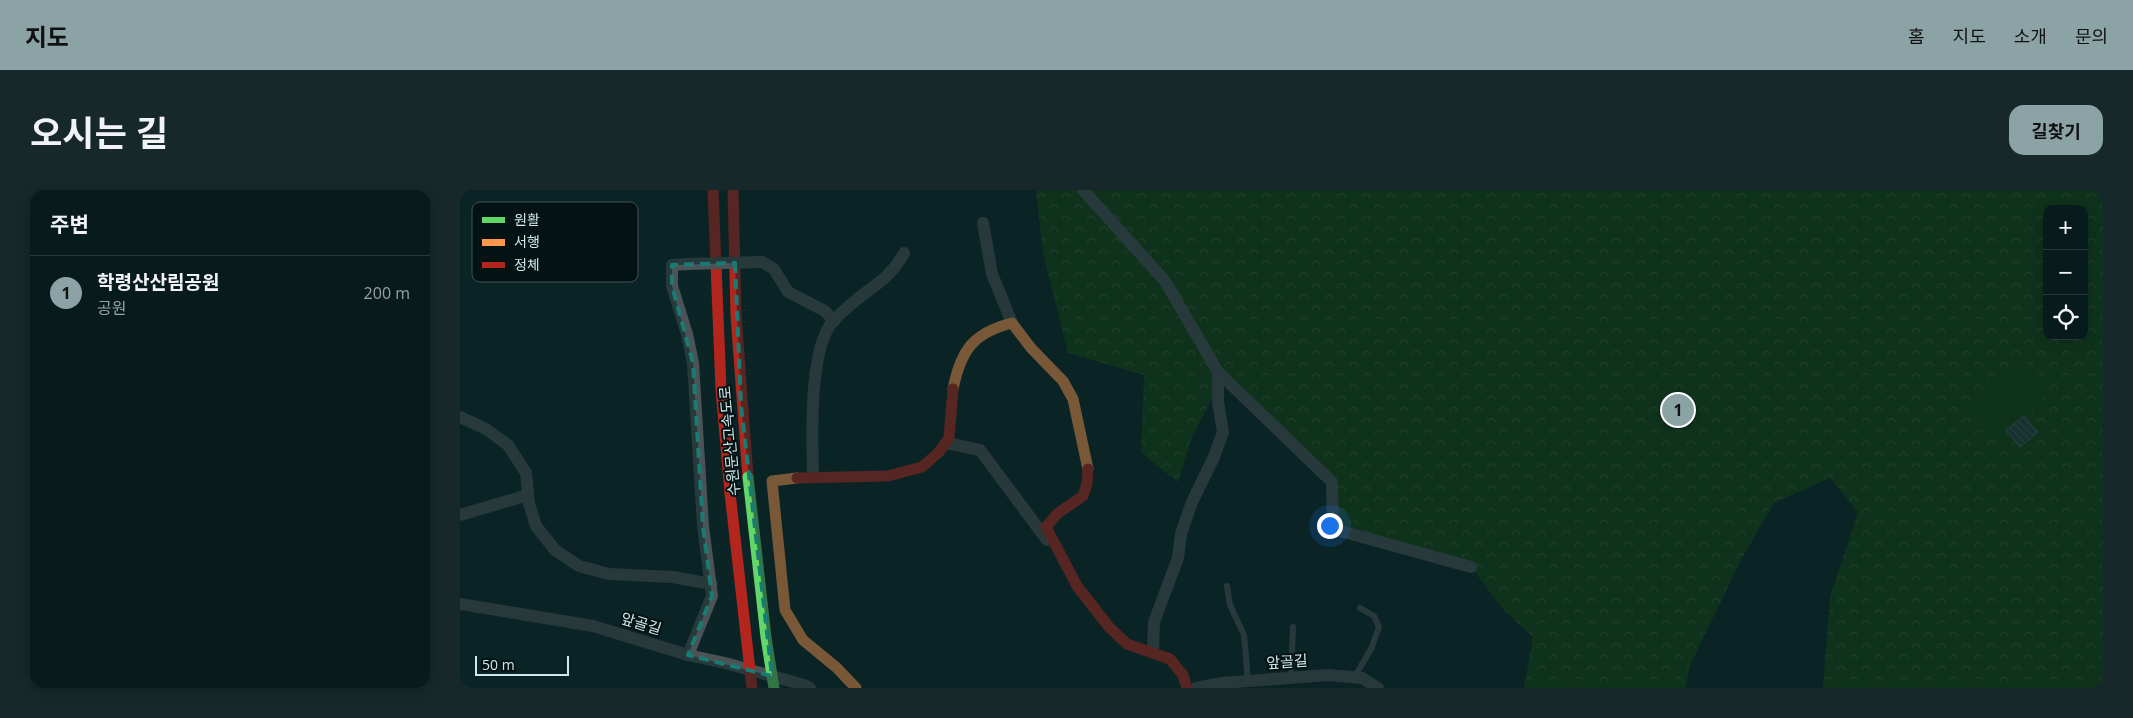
<!DOCTYPE html>
<html lang="ko">
<meta charset="utf-8">
<style>
:root{--surface:#081b1c;--page:#162829;--text:#f1f3f6;--muted:#98a1a3;--line:#29393b;--accent:#8ca3a5}
body{margin:0;font-family:"Open Sans","Noto Sans KR",sans-serif;background:var(--page);color:var(--text)}
.controls{position:absolute;right:15px;top:15px;display:grid;overflow:hidden;border-radius:10px;box-shadow:0 2px 12px #0003}
.controls button{width:45px;height:45px;display:grid;place-items:center;padding:0;border:0;border-bottom:1px solid var(--line);background:var(--surface);color:var(--text);font:25px sans-serif}
.scale{position:absolute;left:15px;bottom:12px;width:94px;box-sizing:border-box;padding-left:5px;border:2px solid #d1e8e9;border-top:0;font-size:14px;line-height:18px;white-space:nowrap;color:#d1e8e9;-webkit-text-stroke:4px #031314;paint-order:stroke}
.you{position:absolute;left:869px;top:335px;width:18px;height:18px;margin:-12px;border:4px solid #fff;border-radius:50%;background:#1a73e8;box-shadow:0 0 0 8px #1a73e833}
.badge{display:grid;place-items:center;width:32px;height:32px;border-radius:50%;background:var(--accent);color:#111;font-size:16px;font-weight:700}
.pin{position:absolute;translate:-50% -50%;border:2px solid #fff;box-shadow:0 1px 5px #0006}
.list{margin:0;padding:0;list-style:none}
h2{display:flex;justify-content:space-between;align-items:center;height:65px;margin:0;padding:0 20px;font-size:21px}
h2 small{font-size:16px;font-weight:400;color:var(--muted)}
.list li{display:grid;grid-template-columns:32px 1fr auto;gap:15px;align-items:center;box-sizing:border-box;height:75px;padding:0 20px;border-top:1px solid var(--line)}
.list b{display:block;font-size:19px;white-space:nowrap}
.list p{margin:0;font-size:16px;white-space:nowrap;color:var(--muted)}
.list em{font-size:16px;font-style:normal;color:var(--muted)}
.icon{flex:none;width:28px;height:28px;fill:none;stroke:currentColor;stroke-width:2;stroke-linecap:round;stroke-linejoin:round}
.map{position:relative;flex:none;width:1643px;height:498px;overflow:hidden;border-radius:15px}
header{display:flex;align-items:center;gap:30px;box-sizing:border-box;height:70px;padding:0 25px;background:var(--accent);color:#111}
header strong{font-size:24px}
nav{display:flex;gap:28px;margin-inline-start:auto;font-size:18px}
.intro{display:flex;align-items:center;justify-content:space-between;box-sizing:border-box;height:120px;padding:0 30px}
h1{margin:0;font-size:35px}
.button{padding:12px 22px;border-radius:15px;background:var(--accent);color:#111;font-size:18px;font-weight:700}
main{display:flex;gap:30px;padding:0 30px}
aside{flex:1;background:var(--surface);border-radius:15px;box-shadow:0 2px 12px #0003}
.map>svg:first-child{display:block}
</style>
<header>
<strong>지도</strong>
<nav><a>홈</a><a>지도</a><a>소개</a><a>문의</a></nav>
</header>
<div class="intro"><h1>오시는 길</h1><a class="button">길찾기</a></div>
<main>
<aside>
<h2>주변<small></small></h2>
<ul class="list">
<li><span class="badge">1</span><div><b>학령산산림공원</b><p>공원</p></div><em>200 m</em></li>
</ul>
</aside>
<div class="map">
<svg width="1643" height="498" viewBox="0 0 1643 498">
<defs>
<pattern id="park-crowns" width="20" height="18" patternUnits="userSpaceOnUse" patternTransform="scale(1.25)"><rect width="20" height="18" fill="#164410"/><path d="M2 6a3 3 0 1 1 6 0M12 15a3 3 0 1 1 6 0" fill="none" stroke="#375f33"/></pattern>
<pattern id="building-back-hatch" width="6" height="6" patternUnits="userSpaceOnUse" patternTransform="scale(1.25)"><rect width="6" height="6" fill="#263f3c"/><path d="M-1 5l2 2M0 0l6 6M5-1l2 2" fill="none" stroke="#445b58"/></pattern>
</defs>
<rect width="100%" height="100%" fill="#0b2426"/>
<path fill="url(#park-crowns)" fill-rule="evenodd" d="M576 0H1643V498H1363L1370 407 1398 322 1370 288 1314 313 1282 368 1229 477 1226 498H1064L1073 447 1043 419 1011 377 873 339 866 334 872 292 760 191 731 250 718 292 681 263 684 185 608 163 583 63ZM1587 19H1624V146H1587Z"/>
<path fill="#164410" d="M1563 167 1591 200 1564 226 1535 248 1507 214Z"/>
<path fill="url(#building-back-hatch)" stroke="#4c5f5d" d="M1564 226 1578 242 1560 257 1546 240Z"/>
<g fill="none" stroke-linecap="round" stroke-linejoin="round">
<g stroke="#4b5356" stroke-width="6">
<path d="M767 396 770 415 784 445 788 491"/>
<path d="M831 487 833 437"/>
<path d="M894 488 911 459 919 437 914 426 900 418"/>
</g>
<g stroke="#4b5356" stroke-width="12">
<path d="M623 0 705 91 758 182 872 292 873 339 1011 377"/>
<path d="M523 33 532 84 552 133"/>
<path d="M302 72 314 79 328 102 365 121 374 131"/>
<path d="M0 227 26 239 48 255 66 283 69 313 76 336 95 360 119 376 149 384 213 387 251 394"/>
<path d="M486 253 520 260 587 350"/>
<path d="M353 287C352 248 349 167 370 135 375 129 383 121 389 116 410 97 430 90 444 63"/>
<path d="M0 325 68 305"/>
<path d="M0 414 133 436 228 465 265 473 344 495 350 498"/>
<path d="M693 462 694 432 718 368 721 344 732 312 754 267 763 242 758 212V182"/>
<path d="M228 465 252 406 243 336 233 173 227 144 212 96V75L228 74"/>
<path d="M736 498 762 493 868 485 902 488 918 498"/>
</g>
<g stroke="#ff974d" stroke-width="11">
<path d="M493 199C501 160 513 143 552 133L571 158 603 191 613 209 628 279"/>
<path d="M337 288 312 291 325 420 343 450 377 478 396 498"/>
</g>
<g stroke="#b3261e" stroke-width="11">
<path d="M253 0 261 199 270 303"/>
<path d="M273 0 276 126 288 287"/>
<path d="M628 279 627 294 623 306 598 323 586 337 617 396 649 437 667 454 710 469 723 485 727 498"/>
<path d="M337 288 428 286 462 277 479 262 489 248 493 199"/>
</g>
<path stroke="#4b5356" stroke-width="12" d="M228 74 302 72"/>
<path stroke="#63d668" stroke-width="11" d="M288 287 306 447 314 498"/>
<path stroke="#b3261e" stroke-width="11" d="M270 303 292 498"/>
</g>
<path d="M0 0H1643V498H0ZM275 73 281 216 312 486 228 465 252 406 243 336 233 173 212 96V75Z" fill="#0b2426" fill-opacity=".55" fill-rule="evenodd"/>
<path fill="none" stroke="#197c74" stroke-width="4" stroke-dasharray="10 6" stroke-linejoin="round" d="M275 73 281 216 312 486 228 465 252 406 243 336 233 173 212 96V75Z"/>
<g text-anchor="middle" stroke-width="4" stroke-linejoin="round" paint-order="stroke">
<g font-size="15" fill="#d1e8e9" stroke="#031314">
<text transform="translate(270 251) rotate(-95)" y="5">수원문산고속도로</text>
<text transform="translate(181 434) rotate(17)" y="5">앞골길</text>
<text transform="translate(827 472) rotate(-4)" y="5">앞골길</text>
</g>
</g>
<rect x="12" y="12" width="166" height="80" rx="8" fill="#031314" stroke="#415354" stroke-width="1"/>
<rect x="22" y="27" width="23" height="6" fill="#63d668"/>
<rect x="22" y="49" width="23" height="7" fill="#ff974d"/>
<rect x="22" y="72" width="23" height="6" fill="#b3261e"/>
<g font-size="14" fill="#d1e8e9">
<text x="54" y="35">원활</text>
<text x="54" y="57">서행</text>
<text x="54" y="80">정체</text>
</g>
</svg>
<div class="controls">
<button>+</button>
<button>−</button>
<button><svg class="icon" aria-label="locate" viewBox="0 0 24 24"><circle cx="12" cy="12" r="6"/><path d="M12 2v4M12 18v4M2 12h4M18 12h4"/></svg></button>
</div>
<div class="scale">50 m</div>
<div class="you"></div>
<div class="pin badge" style="left:1218px;top:220px">1</div>
</div>
</main>
